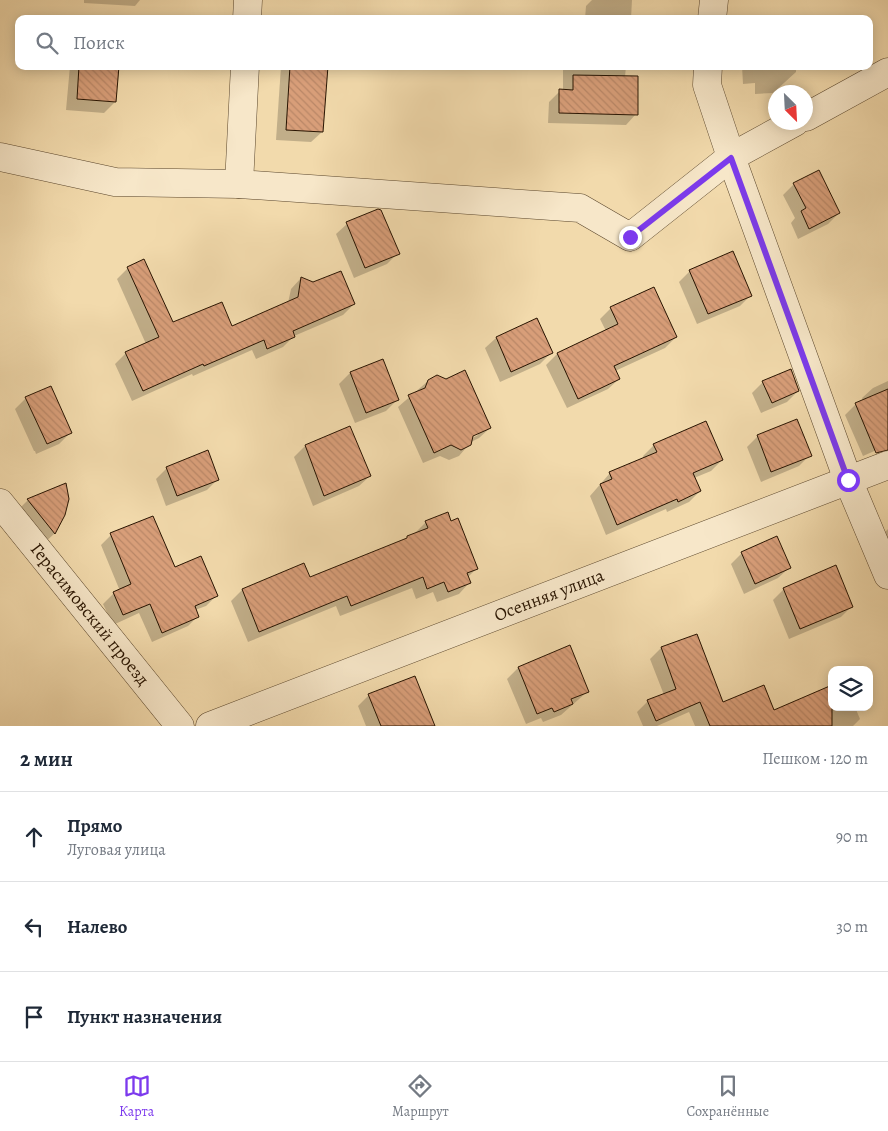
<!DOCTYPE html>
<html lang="ru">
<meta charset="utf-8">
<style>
:root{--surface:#fff;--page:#f2f2f3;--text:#1f2937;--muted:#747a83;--line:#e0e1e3;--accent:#7c3aed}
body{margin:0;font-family:Alegreya,serif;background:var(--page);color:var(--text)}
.controls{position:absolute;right:15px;bottom:15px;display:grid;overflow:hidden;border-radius:10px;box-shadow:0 2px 12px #0003}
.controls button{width:45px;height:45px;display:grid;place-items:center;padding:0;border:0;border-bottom:1px solid var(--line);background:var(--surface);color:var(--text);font:25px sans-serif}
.compass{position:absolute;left:768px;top:85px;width:45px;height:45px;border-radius:50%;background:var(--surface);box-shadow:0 2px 12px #0003;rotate:156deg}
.stop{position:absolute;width:15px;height:15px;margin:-11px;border:4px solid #7c3aed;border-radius:50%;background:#fff}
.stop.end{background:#7c3aed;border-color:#fff;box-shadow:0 1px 5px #0008}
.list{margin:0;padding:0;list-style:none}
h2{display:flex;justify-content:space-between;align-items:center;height:65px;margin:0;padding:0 20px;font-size:21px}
h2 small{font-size:16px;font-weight:400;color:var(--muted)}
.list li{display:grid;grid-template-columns:32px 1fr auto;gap:15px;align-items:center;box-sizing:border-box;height:90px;padding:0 20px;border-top:1px solid var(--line)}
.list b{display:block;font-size:19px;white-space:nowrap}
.list p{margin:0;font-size:16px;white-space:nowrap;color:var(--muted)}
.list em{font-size:16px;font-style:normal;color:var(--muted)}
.icon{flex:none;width:28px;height:28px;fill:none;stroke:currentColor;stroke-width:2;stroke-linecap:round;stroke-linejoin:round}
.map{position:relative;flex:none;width:888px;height:726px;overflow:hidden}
.search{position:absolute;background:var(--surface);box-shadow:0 2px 12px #0003;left:15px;right:15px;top:15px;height:55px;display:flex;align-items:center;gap:12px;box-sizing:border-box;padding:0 18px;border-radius:10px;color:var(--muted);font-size:19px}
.sheet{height:335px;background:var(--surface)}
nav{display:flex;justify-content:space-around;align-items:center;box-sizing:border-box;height:70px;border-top:1px solid var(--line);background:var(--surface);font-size:14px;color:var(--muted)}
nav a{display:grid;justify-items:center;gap:2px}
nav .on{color:var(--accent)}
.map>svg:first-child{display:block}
</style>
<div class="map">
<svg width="888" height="726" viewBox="0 0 888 726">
<defs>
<pattern id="building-back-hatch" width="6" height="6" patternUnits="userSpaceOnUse" patternTransform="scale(1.25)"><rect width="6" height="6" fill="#d89e79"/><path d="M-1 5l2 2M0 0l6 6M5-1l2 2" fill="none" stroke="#b98767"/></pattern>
</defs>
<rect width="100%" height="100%" fill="#f2daac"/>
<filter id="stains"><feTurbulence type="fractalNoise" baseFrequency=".004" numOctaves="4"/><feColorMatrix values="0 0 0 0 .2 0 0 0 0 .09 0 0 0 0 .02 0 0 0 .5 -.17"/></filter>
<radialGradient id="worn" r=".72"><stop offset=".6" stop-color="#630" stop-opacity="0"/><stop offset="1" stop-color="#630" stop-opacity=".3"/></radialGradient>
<g fill="#0003" fill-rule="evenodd">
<path d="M84 0H140L135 6 84 3Z"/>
<path d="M592 0H632L631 19H585L586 6Z"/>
<path d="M70 66H117L115 102 104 113 66 110Z"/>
<path d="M281 66H327L322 132 311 142 276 140Z"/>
<path d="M563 66H626L625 77 636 114 626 125 548 123 549 102 560 91H563Z"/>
<path d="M742 66H796V72L773 93 755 94V83L743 84Z"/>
<path d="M794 184 839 213 828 224 798 239 791 223 795 218 783 195Z"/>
<path d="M347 224 398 253 387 264 354 278 336 234Z"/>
<path d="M128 268 172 324 232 328 288 303 291 289 301 278 354 304 343 315 294 336 283 347 256 359 252 350 193 376 192 374 132 401 115 364 126 353 146 344 117 279Z"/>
<path d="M690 271 751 295 740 306 697 324 679 282Z"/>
<path d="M611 308 676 337 665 348 615 371 619 379 608 389 567 408 546 365 557 354 606 331 600 319Z"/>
<path d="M496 338 551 353 540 364 500 382 485 348Z"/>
<path d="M382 361 397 400 386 411 355 423 339 384 350 373Z"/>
<path d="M428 381 490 428 479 438 471 442 459 456 449 460 440 456 423 463 398 407ZM478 432V435L468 440 467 437Z"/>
<path d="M888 381V445L863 456 845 415 856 404 863 401 862 398 873 388Z"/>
<path d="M763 382 798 391 787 402 761 413 752 393Z"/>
<path d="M26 398 70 433 59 444 36 454 35 451H34L15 409Z"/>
<path d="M349 427 370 476 359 486 313 506 294 457 305 446Z"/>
<path d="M758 436 810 455 799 466 761 482 747 447Z"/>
<path d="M654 445 722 460 711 471 694 478 700 491 689 502 667 512 666 509 606 535 590 496 610 473 644 459 643 456Z"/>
<path d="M167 468 218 479 207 490 166 506 156 479Z"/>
<path d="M65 485 64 515 54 534 43 544 17 511 28 500Z"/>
<path d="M426 522H450L476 569 467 578 469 583 459 594 437 602 433 592 416 599 412 588 340 616 336 606 248 642 231 601 242 590 303 565 309 579 404 540 415 534V533Z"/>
<path d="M888 529V542L884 533Z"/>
<path d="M111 535 174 569 216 596 206 606 195 610 198 616 188 626 152 642 139 613 113 625 103 604 114 593 120 591 101 545Z"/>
<path d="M742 553 789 568 778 578 744 594 731 564Z"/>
<path d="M835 567 852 606 841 617 789 639 773 600 784 589Z"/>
<path d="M696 635 722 704 773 712 832 707H855L860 719 853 726H695L689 712 657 726H643L637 712 648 701 664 695 650 659 661 648Z"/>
<path d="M569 647 587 692 561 715 543 722 541 718 526 724 507 679 518 668Z"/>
<path d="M369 695 429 726H366L358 706Z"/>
</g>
<g fill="url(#building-back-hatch)" stroke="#281401">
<path d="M79 66H119L116 102 77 99Z"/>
<path d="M290 66H328L323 132 286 130Z"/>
<path d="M573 75 638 76V115L559 113V89L573 90Z"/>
<path d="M819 170 840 213 809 229 801 211 806 208 793 183Z"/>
<path d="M378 209 381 210 400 254 365 268 346 222Z"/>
<path d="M733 251 752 296 708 314 689 270Z"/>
<path d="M144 259 173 322 222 302 232 326 298 297 301 277 313 282 341 271 355 304 293 331 295 337 267 349 264 340 204 366 203 364 143 391 125 352 159 337 127 267Z"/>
<path d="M654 287 677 337 614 366 620 379 578 399 557 353 618 324 610 307Z"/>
<path d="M537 318 553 353 511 372 496 337Z"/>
<path d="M383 359 399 400 366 413 350 372Z"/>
<path d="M791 369 799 391 772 403 762 381Z"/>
<path d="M465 370 491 428 473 436 471 445 461 450 451 445 434 453 408 395 425 388 428 380 437 375 446 379Z"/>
<path d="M51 386 72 433 47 444 25 397Z"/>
<path d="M888 389V450L876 453 855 403Z"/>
<path d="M797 419 812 456 771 472 757 435Z"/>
<path d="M706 421 723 460 693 473 701 491 678 502 677 499 617 525 600 484 612 479 609 472 657 452 653 444Z"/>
<path d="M350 426 371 476 324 496 305 445Z"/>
<path d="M208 450 219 480 177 496 166 467Z"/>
<path d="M66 483 69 499 65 515 55 534 27 499Z"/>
<path d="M448 512 451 521 458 518 478 569 467 573 471 583 448 592 444 582 427 589 423 577 351 606 347 596 259 632 242 589 304 563 310 577 407 538V536L428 528 425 521Z"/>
<path d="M153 516 175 567 201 556 218 596 195 606 199 617 162 633 150 604 123 615 113 592 131 584 110 533Z"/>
<path d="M777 536 791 568 755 584 741 552Z"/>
<path d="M836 565 853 607 800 629 783 588Z"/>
<path d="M697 634 723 702 764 685 774 710 832 685V726H710L700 702 656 721 647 700 676 689 661 647Z"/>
<path d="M570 645 589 692 571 699 573 704 554 712 552 708 537 714 518 667Z"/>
<path d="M415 676 435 726H381L368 694Z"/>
</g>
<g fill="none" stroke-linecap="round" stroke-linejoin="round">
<g stroke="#5a462c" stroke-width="29">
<g id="minor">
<path d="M247 19 248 0"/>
<path d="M712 19 714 0"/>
<path d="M708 66 707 85 731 157 848 480 888 575"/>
<path d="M806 117 888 72"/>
<path d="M0 157 115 182 239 184 580 208 630 237 731 157 795 122"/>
<path d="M239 184 245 66"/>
<path d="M0 503 180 726"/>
<path d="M210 726 888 465"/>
</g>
</g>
<use href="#minor" stroke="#f7e7c9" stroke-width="28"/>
</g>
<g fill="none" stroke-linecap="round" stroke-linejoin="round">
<path stroke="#7c3aed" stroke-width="6" d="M630 237 731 158 848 480"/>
</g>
<g text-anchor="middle" stroke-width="4.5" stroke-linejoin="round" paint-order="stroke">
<g font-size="18" fill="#281401" stroke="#f7e7c9">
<text transform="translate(549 595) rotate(-21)" y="6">Осенняя улица</text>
<text transform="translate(90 614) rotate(51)" y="6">Герасимовский проезд</text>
</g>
</g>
<rect width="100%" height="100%" filter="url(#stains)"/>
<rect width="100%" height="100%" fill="url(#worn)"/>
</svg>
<div class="controls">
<button><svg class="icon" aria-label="layers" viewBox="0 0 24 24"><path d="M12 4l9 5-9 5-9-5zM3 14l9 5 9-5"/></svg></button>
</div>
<svg class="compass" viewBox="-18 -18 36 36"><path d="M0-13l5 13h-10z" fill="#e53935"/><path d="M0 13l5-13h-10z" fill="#747a83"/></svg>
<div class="stop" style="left:848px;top:480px"></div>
<div class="stop end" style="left:630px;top:237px"></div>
<div class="search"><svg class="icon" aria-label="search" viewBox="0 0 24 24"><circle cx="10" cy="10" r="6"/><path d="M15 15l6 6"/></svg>Поиск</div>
</div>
<section class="sheet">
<h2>2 мин<small>Пешком · 120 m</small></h2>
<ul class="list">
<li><svg class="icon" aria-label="ahead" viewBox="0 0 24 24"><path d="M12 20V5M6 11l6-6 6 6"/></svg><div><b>Прямо</b><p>Луговая улица</p></div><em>90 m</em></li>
<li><svg class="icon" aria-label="left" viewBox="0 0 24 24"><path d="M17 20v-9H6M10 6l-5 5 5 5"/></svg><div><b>Налево</b></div><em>30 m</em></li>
<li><svg class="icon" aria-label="arrive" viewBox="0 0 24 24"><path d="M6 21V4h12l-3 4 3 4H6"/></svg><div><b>Пункт назначения</b></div></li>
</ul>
</section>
<nav>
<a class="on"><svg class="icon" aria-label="map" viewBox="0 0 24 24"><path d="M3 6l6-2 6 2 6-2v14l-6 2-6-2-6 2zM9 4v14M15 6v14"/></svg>Карта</a>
<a><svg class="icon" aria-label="directions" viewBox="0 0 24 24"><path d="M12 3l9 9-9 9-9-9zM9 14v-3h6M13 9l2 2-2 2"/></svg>Маршрут</a>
<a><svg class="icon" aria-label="saved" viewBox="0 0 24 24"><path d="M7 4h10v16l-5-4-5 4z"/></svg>Сохранённые</a>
</nav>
